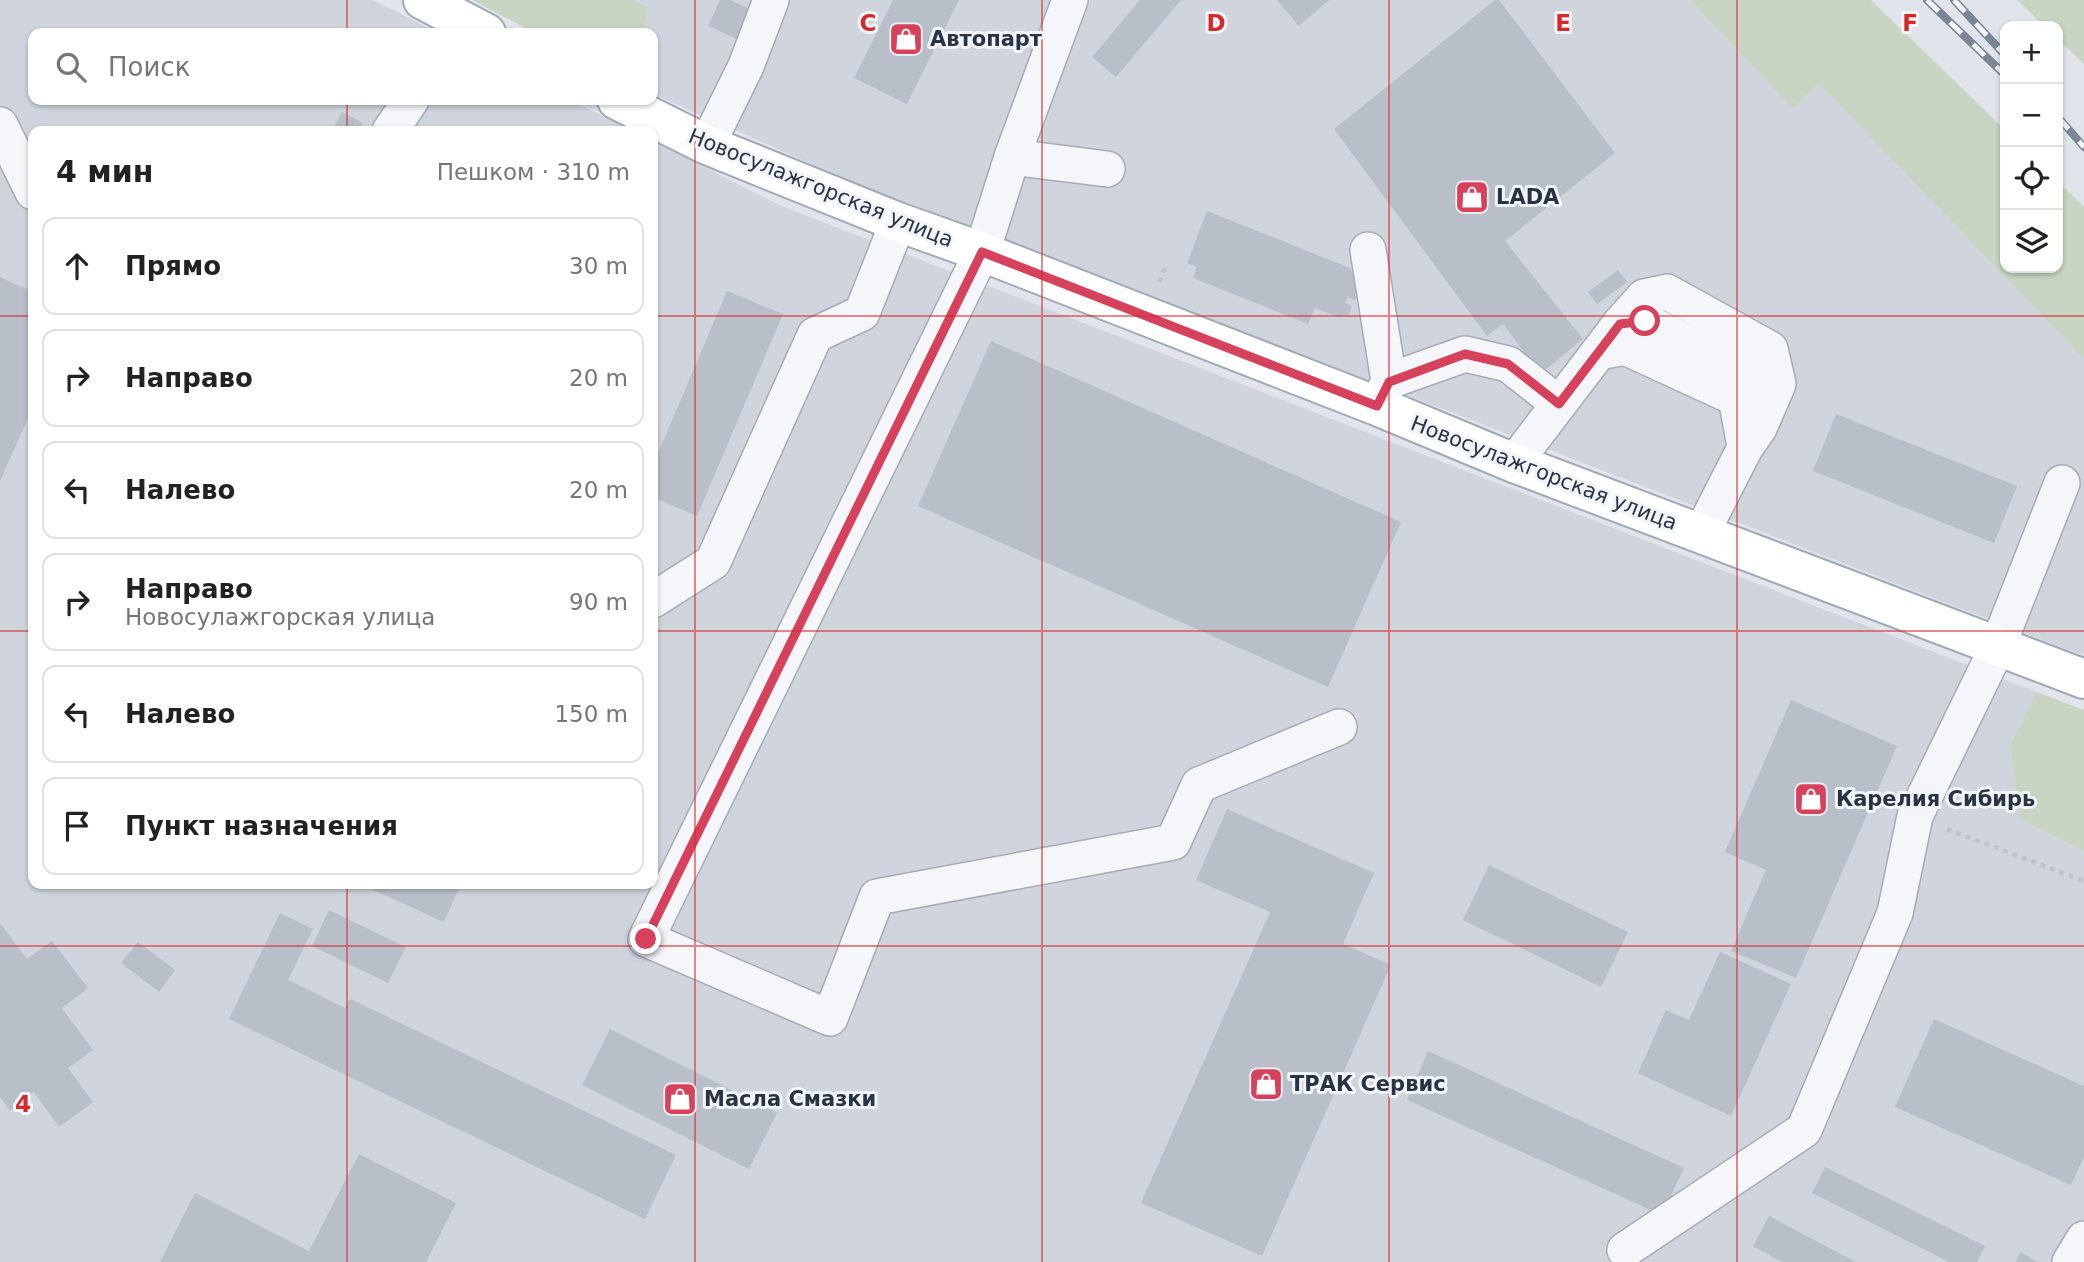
<!DOCTYPE html>
<html lang="ru">
<meta charset="utf-8">
<style>
:root{--surface:#fff;--page:#f2f2f2;--text:#222;--muted:#767676;--line:#e0e0e0}
body{margin:0;font-family:"DejaVu Sans",sans-serif;background:var(--page);color:var(--text)}
.controls{position:absolute;right:21px;top:21px;display:grid;overflow:hidden;border-radius:14px;box-shadow:0 2px 5px #0004}
.controls button{width:63px;height:63px;display:grid;place-items:center;padding:0;border:0;border-bottom:2px solid var(--line);background:var(--surface);color:var(--text);font:35px sans-serif}
.stop{position:absolute;width:21px;height:21px;margin:-16px;border:5px solid #d6415c;border-radius:50%;background:#fff}
.stop.end{background:#d6415c;border-color:#fff;box-shadow:0 2px 7px #0008}
.list{margin:0;padding:0;list-style:none}
h2{display:flex;justify-content:space-between;align-items:center;height:91px;margin:0;padding:0 28px;font-size:30px}
h2 small{font-size:23px;font-weight:400;color:var(--muted)}
.list li{display:grid;grid-template-columns:46px 1fr auto;gap:21px;align-items:center;box-sizing:border-box;height:98px;margin:0 14px 14px;padding:0 14px;border:2px solid var(--line);border-radius:14px}
.list b{display:block;font-size:26px;white-space:nowrap}
.list p{margin:0;font-size:23px;white-space:nowrap;color:var(--muted)}
.list em{font-size:23px;font-style:normal;color:var(--muted)}
.icon{flex:none;width:38px;height:38px;fill:none;stroke:currentColor;stroke-width:2;stroke-linecap:round;stroke-linejoin:round}
.map{position:relative;flex:none;width:2084px;height:1262px;overflow:hidden}
.search{position:absolute;background:var(--surface);box-shadow:0 2px 5px #0004;left:28px;top:28px;width:630px;height:77px;display:flex;align-items:center;gap:18px;box-sizing:border-box;padding:0 24px;border-radius:14px;color:var(--muted);font-size:26px}
.panel{position:absolute;background:var(--surface);box-shadow:0 2px 5px #0004;left:28px;top:126px;width:630px;height:763px;border-radius:14px}
.map>svg:first-child{display:block}
</style>
<div class="map">
<svg width="2084" height="1262" viewBox="0 0 2084 1262">
<rect width="100%" height="100%" fill="#e1e5eb"/>
<g fill="#cfd4dd">
<path d="M0 0H373L438 33H33V100H570L633 131H33V884H653V141L779 205 2037 692 2010 745 2020 818 2084 851V1262H0Z"/>
<path d="M634 0H1690L1793 107 1819 82 2084 359V656L841 177 653 94V33H643L647 7Z"/>
</g>
<g fill="#c7d5c2">
<path d="M472 0H634L647 7 643 33H535Z"/>
<path d="M1690 0H1871L2005 130V268H2058V181L2084 207V359L1819 83 1793 108Z"/>
<path d="M2017 0H2084V64L2058 39V26H2044Z"/>
<path d="M2037 692 2084 710V851L2020 819 2010 745Z"/>
</g>
<g fill="#b8bfc9">
<path d="M720 0H730L752 10 739 40 708 26Z"/>
<path d="M893 0H959L907 104 854 78Z"/>
<path d="M1140 0H1181L1116 77 1092 57Z"/>
<path d="M1277 0H1329L1299 26Z"/>
<path d="M1495 0H1499L1615 153 1505 241 1583 339 1540 374 1503 324 1487 336 1334 129Z"/>
<path d="M342 112 363 123 358 131 332 130Z"/>
<path d="M1207 211 1350 268 1360 288 1355 300 1348 297 1345 303 1352 306 1349 314 1339 317 1315 308 1308 324 1193 278 1197 267 1187 263Z"/>
<path d="M1618 270 1627 282 1597 304 1588 292Z"/>
<path d="M0 277 33 292V407L0 481Z"/>
<path d="M727 291 783 314 697 516 653 497V465Z"/>
<path d="M991 341 1401 522 1328 687 918 506Z"/>
<path d="M1836 414 2017 486 1994 543 1813 471Z"/>
<path d="M1791 700 1897 746 1796 978 1731 951 1766 870 1725 852Z"/>
<path d="M1227 809 1374 873 1343 944 1391 965 1262 1256 1141 1203 1270 912 1196 880Z"/>
<path d="M1489 865 1628 932 1601 987 1463 920Z"/>
<path d="M360 884H461L444 922Z"/>
<path d="M329 910 406 947 388 983 312 946Z"/>
<path d="M280 913 313 929 288 980 345 1008 350 999 676 1155 645 1219 229 1019Z"/>
<path d="M0 923 27 959 52 941 88 988 62 1008 93 1050 68 1068 93 1102 59 1127 34 1092 10 1111 0 1097Z"/>
<path d="M138 942 175 970 159 992 121 963Z"/>
<path d="M1720 952 1791 984 1731 1116 1638 1073 1666 1010 1689 1020Z"/>
<path d="M1934 1019 2084 1086V1157L2071 1185 1895 1107Z"/>
<path d="M610 1029 777 1113 749 1169 582 1085Z"/>
<path d="M1428 1051 1684 1168 1662 1215 1407 1100Z"/>
<path d="M359 1154 456 1203 426 1262H160L195 1193 309 1251Z"/>
<path d="M1825 1167 1985 1246 1977 1262H1949L1812 1193Z"/>
<path d="M1769 1216 1856 1262H1782L1753 1246Z"/>
<path d="M2021 1252 2037 1262H2015Z"/>
</g>
<g fill="none" stroke-linecap="round" stroke-linejoin="round">
<g stroke="#a6acb6" stroke-width="38">
<g id="minor">
<path d="M1070 0 1012 157 982 252 646 939 830 1018 877 897 1173 842 1199 785 1339 727"/>
<path d="M0 125 33 192"/>
<path d="M390 131 411 100"/>
<path d="M707 145 746 66 771 0"/>
<path d="M1012 157 1107 169"/>
<path d="M1368 250 1389 381"/>
<path d="M1620 324 1645 321 1754 376 1758 418"/>
<path d="M1599 352 1625 347 1736 398 1744 441"/>
<path d="M1377 406 1389 381 1465 354 1508 364 1559 404"/>
<path d="M1514 463 1620 324 1644 297 1667 292 1770 349 1778 384 1759 428 1745 448 1701 534"/>
<path d="M653 600 713 562 815 335 862 313 898 222"/>
<path d="M1625 1250 1804 1130 1895 913 1915 816 1997 648 2062 483"/>
<path d="M2070 1262 2084 1239"/>
</g>
</g>
<g stroke="#a0aab7" stroke-width="42">
<g id="major">
<path d="M423 0 486 33"/>
<path d="M617 100 707 145 898 222 982 252 1146 316 1377 406 1514 463 2084 679"/>
</g>
</g>
<g stroke="#bfc3ca" stroke-width="4.5" stroke-dasharray="5 5" stroke-linecap="butt">
<path d="M1159 282 1165 268"/>
<path d="M1947 829 2084 881"/>
</g>
<use href="#minor" stroke="#f4f6f9" stroke-width="35"/>
<use href="#major" stroke="#fff" stroke-width="38"/>
<g stroke="#7a8595" stroke-width="8">
<g id="rail">
<path d="M1927 0 2005 75"/>
<path d="M1954 0 2005 55"/>
<path d="M2058 117 2084 147"/>
</g>
</g>
<use href="#rail" stroke="#f1f4f8" stroke-width="5" stroke-dasharray="16" stroke-linecap="butt"/>
</g>
<g fill="none" stroke-linecap="round" stroke-linejoin="round">
<path stroke="#d6415c" stroke-width="9" d="M646 939 982 252 1377 406 1389 382 1465 354 1508 364 1559 404 1620 324 1645 321"/>
</g>
<path fill="none" stroke="#d62828" stroke-width="2" stroke-opacity="0.55" d="M347 0V33M695 0V1262M1042 0V1262M1389 0V1262M1737 0V1262M347 100V131M0 316H33M653 316H2084M0 631H33M653 631H2084M347 884V1262M0 946H2084"/>
<defs>
<g id="shop-square" transform="scale(1.75)"><rect x="-9" y="-9" width="18" height="18" rx="4" fill="#d6415c" stroke="#f1f4f8"/><path d="M-5-2.5h2.3a2.7 3.5 0 0 1 5.4 0H5L5.5 6h-11ZM-1.5-2.5h3a1.5 2.3 0 0 0-3 0Z" fill="#fff"/></g>
</defs>
<g fill-rule="evenodd">
<use href="#shop-square" x="906" y="39"/>
<use href="#shop-square" x="1472" y="197"/>
<use href="#shop-square" x="1811" y="799"/>
<use href="#shop-square" x="1266" y="1084"/>
<use href="#shop-square" x="680" y="1099"/>
</g>
<g text-anchor="middle" stroke-width="6" stroke-linejoin="round" paint-order="stroke">
<g font-size="21" font-weight="bold" fill="#293344" stroke="#f1f4f8" text-anchor="start">
<text x="930" y="46">Автопарт</text>
<text x="1496" y="204">LADA</text>
<text x="1836" y="806">Карелия Сибирь</text>
<text x="1290" y="1091">ТРАК Сервис</text>
<text x="704" y="1106">Масла Смазки</text>
</g>
<g font-size="21" fill="#293344" stroke="#f1f4f8">
<text transform="translate(821 188) rotate(22)" y="7">Новосулажгорская улица</text>
<text transform="translate(1544 473) rotate(21)" y="7">Новосулажгорская улица</text>
</g>
</g>
<g font-size="23" text-anchor="middle" font-weight="bold" fill="#d62828" stroke="#f1f4f8" stroke-width="6" stroke-linejoin="round" paint-order="stroke">
<text x="868" y="31">C</text>
<text x="1216" y="31">D</text>
<text x="1563" y="31">E</text>
<text x="1910" y="31">F</text>
<text x="23" y="1112">4</text>
</g>
</svg>
<div class="controls">
<button>+</button>
<button>−</button>
<button><svg class="icon" aria-label="locate" viewBox="0 0 24 24"><circle cx="12" cy="12" r="6"/><path d="M12 2v4M12 18v4M2 12h4M18 12h4"/></svg></button>
<button><svg class="icon" aria-label="layers" viewBox="0 0 24 24"><path d="M12 4l9 5-9 5-9-5zM3 14l9 5 9-5"/></svg></button>
</div>
<div class="stop" style="left:1645px;top:321px"></div>
<div class="stop end" style="left:646px;top:939px"></div>
<div class="search"><svg class="icon" aria-label="search" viewBox="0 0 24 24"><circle cx="10" cy="10" r="6"/><path d="M15 15l6 6"/></svg>Поиск</div>
<section class="panel">
<h2>4 мин<small>Пешком · 310 m</small></h2>
<ul class="list">
<li><svg class="icon" aria-label="ahead" viewBox="0 0 24 24"><path d="M12 20V5M6 11l6-6 6 6"/></svg><div><b>Прямо</b></div><em>30 m</em></li>
<li><svg class="icon" aria-label="right" viewBox="0 0 24 24"><path d="M7 20v-9h11M14 6l5 5-5 5"/></svg><div><b>Направо</b></div><em>20 m</em></li>
<li><svg class="icon" aria-label="left" viewBox="0 0 24 24"><path d="M17 20v-9H6M10 6l-5 5 5 5"/></svg><div><b>Налево</b></div><em>20 m</em></li>
<li><svg class="icon" aria-label="right" viewBox="0 0 24 24"><path d="M7 20v-9h11M14 6l5 5-5 5"/></svg><div><b>Направо</b><p>Новосулажгорская улица</p></div><em>90 m</em></li>
<li><svg class="icon" aria-label="left" viewBox="0 0 24 24"><path d="M17 20v-9H6M10 6l-5 5 5 5"/></svg><div><b>Налево</b></div><em>150 m</em></li>
<li><svg class="icon" aria-label="arrive" viewBox="0 0 24 24"><path d="M6 21V4h12l-3 4 3 4H6"/></svg><div><b>Пункт назначения</b></div></li>
</ul>
</section>
</div>
